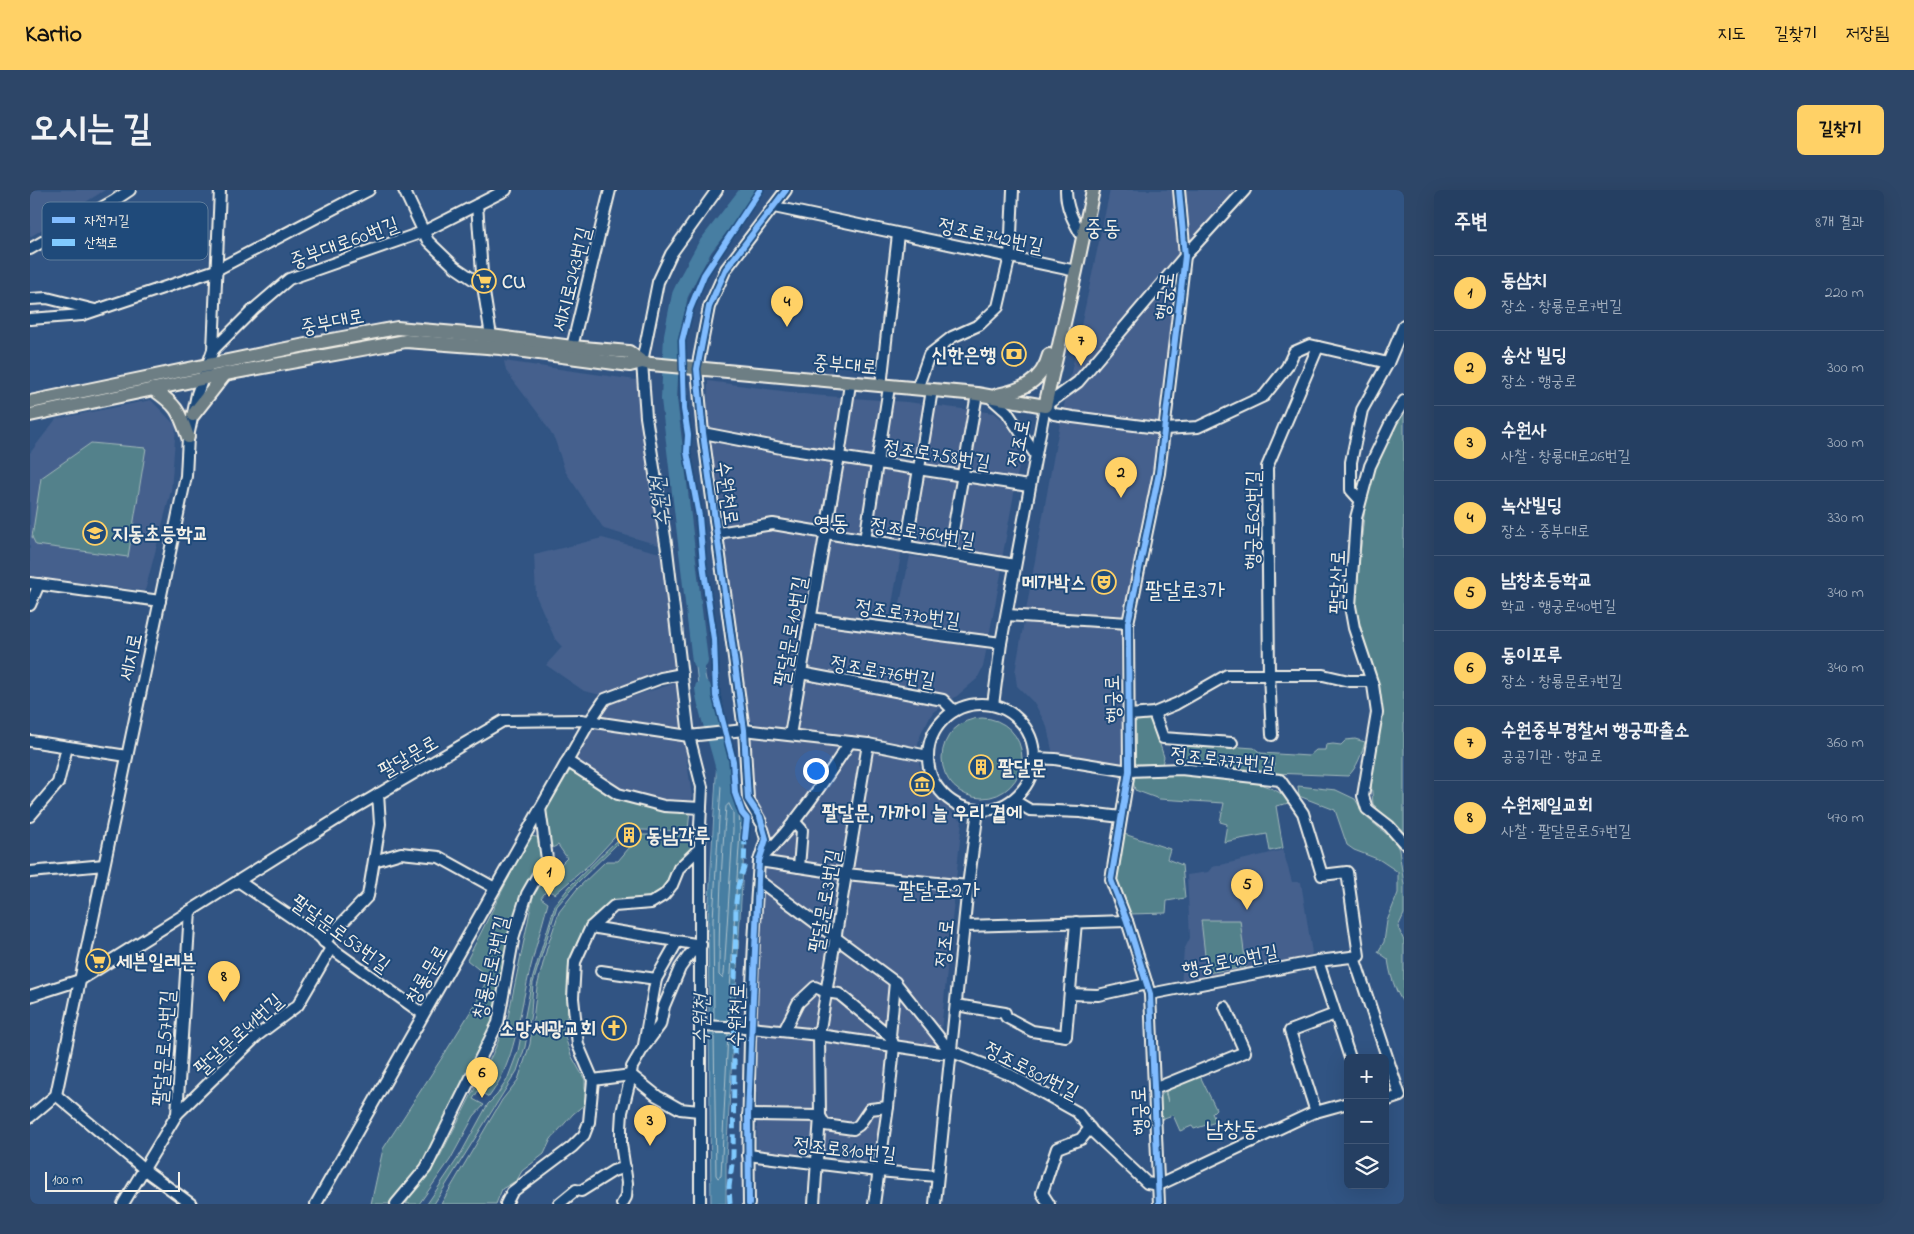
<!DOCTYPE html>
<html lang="ko">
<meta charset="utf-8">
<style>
:root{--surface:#253f62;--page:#2d4668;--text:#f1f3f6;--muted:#a3afbe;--line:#425877;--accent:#ffd166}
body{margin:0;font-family:"Indie Flower","Poor Story",sans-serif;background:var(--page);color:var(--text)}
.controls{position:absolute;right:15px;bottom:15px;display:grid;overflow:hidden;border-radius:8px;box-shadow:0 5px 20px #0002}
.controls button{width:45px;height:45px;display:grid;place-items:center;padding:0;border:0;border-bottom:1px solid var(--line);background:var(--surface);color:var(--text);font:25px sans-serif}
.scale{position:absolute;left:15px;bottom:12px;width:135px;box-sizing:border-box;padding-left:5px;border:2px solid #f4f1e8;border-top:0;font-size:14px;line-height:18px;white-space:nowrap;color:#f4f1e8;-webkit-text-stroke:4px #1f4a7a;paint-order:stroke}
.you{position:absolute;left:785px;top:580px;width:18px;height:18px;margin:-12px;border:4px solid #fff;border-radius:50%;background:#1a73e8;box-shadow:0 0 0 8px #1a73e833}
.badge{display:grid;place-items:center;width:32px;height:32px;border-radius:50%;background:var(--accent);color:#111;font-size:16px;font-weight:700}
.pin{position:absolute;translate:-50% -41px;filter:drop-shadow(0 1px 2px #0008)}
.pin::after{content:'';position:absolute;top:26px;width:18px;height:15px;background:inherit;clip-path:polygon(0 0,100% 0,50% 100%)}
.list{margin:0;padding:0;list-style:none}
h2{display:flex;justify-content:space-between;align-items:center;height:65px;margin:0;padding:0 20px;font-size:21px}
h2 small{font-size:16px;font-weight:400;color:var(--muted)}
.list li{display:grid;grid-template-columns:32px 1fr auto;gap:15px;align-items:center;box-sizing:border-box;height:75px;padding:0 20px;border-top:1px solid var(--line)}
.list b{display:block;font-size:19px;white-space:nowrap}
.list p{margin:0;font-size:16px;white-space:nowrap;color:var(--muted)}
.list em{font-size:16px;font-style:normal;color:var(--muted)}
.icon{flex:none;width:28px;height:28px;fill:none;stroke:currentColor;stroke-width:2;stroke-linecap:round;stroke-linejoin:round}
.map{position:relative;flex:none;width:1374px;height:1014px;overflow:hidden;border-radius:8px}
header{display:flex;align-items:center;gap:30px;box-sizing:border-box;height:70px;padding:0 25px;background:var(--accent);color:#111}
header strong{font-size:24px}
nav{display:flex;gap:28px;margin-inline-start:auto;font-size:18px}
.intro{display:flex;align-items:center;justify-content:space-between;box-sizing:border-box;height:120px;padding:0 30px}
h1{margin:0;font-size:35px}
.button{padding:12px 22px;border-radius:8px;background:var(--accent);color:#111;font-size:18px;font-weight:700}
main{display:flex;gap:30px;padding:0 30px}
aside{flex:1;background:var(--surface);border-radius:8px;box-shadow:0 5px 20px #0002}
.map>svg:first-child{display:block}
</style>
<header>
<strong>Kartio</strong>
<nav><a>지도</a><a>길찾기</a><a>저장됨</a></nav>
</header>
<div class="intro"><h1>오시는 길</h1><a class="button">길찾기</a></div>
<main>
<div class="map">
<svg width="1374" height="1014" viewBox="0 0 1374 1014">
<rect width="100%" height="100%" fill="#315483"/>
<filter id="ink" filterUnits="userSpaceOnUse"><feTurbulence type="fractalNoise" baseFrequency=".02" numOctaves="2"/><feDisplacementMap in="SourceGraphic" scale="10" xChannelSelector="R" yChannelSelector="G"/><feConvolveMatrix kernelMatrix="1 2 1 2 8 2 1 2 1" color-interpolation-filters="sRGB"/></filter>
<g filter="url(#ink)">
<g fill="#44608d">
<path d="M0 0H75L0 47Z"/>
<path d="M1080 0H1210L1153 66 1130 247 1092 440 1090 458 1092 575 1023 565 1017 537 1005 514 987 496 985 482 1026 253Z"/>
<path d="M474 171 606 190 632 356 574 339 535 281 525 250 511 227 476 181Z"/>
<path d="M678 191 782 205 877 212 964 223 973 230 988 252 990 271 972 369 742 333 693 340 677 237Z"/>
<path d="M121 210 146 236 141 301 115 401 0 386V263L26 229Z"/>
<path d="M742 336 793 345 759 540 726 534 719 530 713 520 692 344Z"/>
<path d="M572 348 630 363 651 482 575 506 554 501 516 475 532 457 525 449 506 406 504 365Z"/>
<path d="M798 348 872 360 858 435 784 426Z"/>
<path d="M880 366 972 379 953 477 947 489 927 506 903 522 892 541 888 553 889 573 896 594 925 626 932 630 909 861 861 856 847 977 727 965V837L724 836 729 696 738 649 725 616 720 588 718 576 720 545 762 548 784 435 863 446Z"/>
<path d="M646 493 663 614 634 612 589 602 541 570 567 527 578 514Z"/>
<path d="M1253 660 1262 692H1271L1282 763 1279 768 1151 795 1154 760 1160 748 1157 685 1178 682 1182 677Z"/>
</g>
<g fill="#52818b" stroke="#a3b9ba">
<path d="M1374 216V644L1343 614 1339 567 1352 518 1325 415 1335 316 1347 268Z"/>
<path d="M61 253 116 258 98 367 6 355 2 347 11 288Z"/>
<path d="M1121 527 1134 567 1132 574H1103L1102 528Z"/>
<circle cx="952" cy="568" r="40"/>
<path d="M1325 549 1335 552C1332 563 1327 578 1318 586L1243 583 1244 574 1236 573 1234 581 1153 572 1151 564 1157 553 1224 558 1231 563 1279 566 1286 560H1295L1296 555 1303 554 1311 555 1316 550Z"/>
<path d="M541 579 575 598 660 620 658 641 611 640 594 637 561 673 525 704 517 700 511 708 518 713C510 743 501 772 495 802 487 839 482 876 459 907L448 901 443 909 454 915 444 926 420 970 389 1014H376L383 1002 409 968 462 865 477 832 503 707 516 685 529 676 537 668 528 655 520 659 513 625Z"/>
<path d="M1102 585C1135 585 1244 581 1259 613L1246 616 1253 658 1240 661 1237 644 1194 652 1197 634 1190 632 1194 613 1129 609 1105 600Z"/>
<path d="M1268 596 1306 600 1325 609 1336 627 1365 651 1369 660 1374 695V724L1368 737 1374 751V814C1365 801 1360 785 1358 769L1348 762 1354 752 1357 731 1368 703V682L1350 670 1324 660 1317 655 1305 620 1269 606Z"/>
<path d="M1091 643 1140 659 1137 669 1152 675 1155 708 1137 711 1136 723 1100 724 1084 689Z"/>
<path d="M607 645H655L661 653V661L641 684 630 702 622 708 597 711 554 742 547 752 543 766 537 827 533 834 534 844 541 865 555 890V899L558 905 555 914 543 924 521 949 514 964 492 981 487 990 472 999 466 1014H411L472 910 488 890 500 854 507 797 517 758 529 722 547 699 576 671H588L599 658 607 654Z"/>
<path d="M500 646 507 647 513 672 495 699 465 832 394 978 363 1014H341L353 959 415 863 447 811 458 787 437 770Z"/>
<path d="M590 647 587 654 547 693 527 716 503 793 501 823 495 857 487 881 409 1006 404 1014H397L430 965 458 914 467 905 477 890 488 861 502 790 525 715 540 696Z"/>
<path d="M1171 730H1210L1216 777 1177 783Z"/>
<path d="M1169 884 1186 919 1182 923 1186 932 1164 939 1162 936 1150 941 1143 925 1131 929 1129 907 1135 902 1138 912 1136 902 1141 896Z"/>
</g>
<g fill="#477ea2" stroke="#8cacbe">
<path d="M672 448 675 485 682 517 670 520 672 517 668 495 663 450Z"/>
<path d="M698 567 714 621 715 642 696 970V1014H681L678 729 687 569Z"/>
</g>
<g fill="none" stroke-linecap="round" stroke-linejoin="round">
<g stroke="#afc3cc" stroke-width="1">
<path d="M699 614 703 622V640L694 785 692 788 689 785C689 729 691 673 696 617Z"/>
<path d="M684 830 683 729 692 579 694 577 697 579 709 621 710 641 698 831"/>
<path d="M684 843 686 985 688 988 691 986 698 843"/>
</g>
<g stroke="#477ea2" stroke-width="16">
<path d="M670 471 639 209 642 145 650 105 659 86 675 57 719 0"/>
<path d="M673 498C677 529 691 559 696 590"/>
</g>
<g stroke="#f4f1e8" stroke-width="14">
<g id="minor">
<path d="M374 0 398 51 425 77 453 96 461 146"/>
<path d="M1036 0C1036 19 1044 32 1053 48"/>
<path d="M447 15 453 96"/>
<path d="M744 17 1046 81"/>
<path d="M0 59 85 10 100 0"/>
<path d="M0 109 17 108 65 120"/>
<path d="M0 129 52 125 186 80 339 0"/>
<path d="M542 157 580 0"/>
<path d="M183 160 224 119 259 89 393 42 476 0"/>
<path d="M851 196 868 44"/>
<path d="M887 199 899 165 922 147 949 135 968 117 980 66 983 0"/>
<path d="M960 207 977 222 1005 264"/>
<path d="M1374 211 1362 230 1340 276 1326 328 1320 416 1324 438 1343 495 1347 523 1333 606 1337 619 1359 636 1374 653"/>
<path d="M1015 216 1024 224 1043 227 1135 239 1168 237 1234 206 1257 177 1264 162 1280 155 1358 173"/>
<path d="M1015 216 1048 192 1155 66 1215 0"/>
<path d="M673 243 756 259 999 296"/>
<path d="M1330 310 1321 300V272L1332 220 1358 173 1374 135"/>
<path d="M688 343 743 334 985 375"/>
<path d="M835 350 859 197"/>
<path d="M876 357 902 200"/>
<path d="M919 364 947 204"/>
<path d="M0 393 130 411"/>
<path d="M0 415 9 394"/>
<path d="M977 425 1098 433"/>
<path d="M781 428 971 453"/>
<path d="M771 483 913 510 924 521"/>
<circle cx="951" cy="567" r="53"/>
<path d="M963 515 971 453 1015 216"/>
<path d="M1124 523 1133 548 1202 553"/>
<path d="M1100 525 1124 523 1146 514 1197 485H1293L1319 491H1341"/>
<path d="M760 545 809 266 820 194"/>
<path d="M1242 545 1239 484 1237 277 1288 157"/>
<path d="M0 551 97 566"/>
<path d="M1005 568 1025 569 1099 581 1151 579 1250 590 1273 623 1292 685 1317 682 1329 766 1288 771 1120 804"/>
<path d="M537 571 588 604 634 616 671 618"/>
<path d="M983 610 1000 620 1050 622 1091 627"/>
<path d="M0 626 28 593 37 557"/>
<path d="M764 631 772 640 769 677"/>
<path d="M731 632 718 609 714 540 673 243 667 179 679 117 696 79 756 0"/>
<path d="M670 636 672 597 659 546 637 360 616 227 612 172 628 92 641 64 687 0"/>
<path d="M732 668C766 634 793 593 820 552"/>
<path d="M344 671 371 663 409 667 465 698"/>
<path d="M729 671 816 684 938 696"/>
<path d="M0 682 74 675"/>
<path d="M728 690 865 792 920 861"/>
<path d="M208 691 289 746 301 758 393 824"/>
<path d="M935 736 1097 731"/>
<path d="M561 737 671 755"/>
<path d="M294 752 338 706 350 634 348 604"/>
<path d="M1324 767 1370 906 1355 911"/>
<path d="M1288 771 1320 868"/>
<path d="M571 781 626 789 614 855"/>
<path d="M626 789 647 752"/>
<path d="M1040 804 1068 805 1117 794"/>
<path d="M0 806 50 790 323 619 473 531 551 530 659 546 714 540 838 554 898 566"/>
<path d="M926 815 975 823 976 827 1002 841 1036 846 1046 732"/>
<path d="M670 836 721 838 789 845 911 863 920 861 981 885 1047 922 1063 942 1117 993 1129 995"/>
<path d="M754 841 768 813 785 797 796 802 809 804 860 846"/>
<path d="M563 890 601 885 627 906 650 919 669 921"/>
<path d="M1124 899 1215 862 1195 817"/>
<path d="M26 905 120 984 161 1014"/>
<path d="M1286 922 1260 841 1305 824"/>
<path d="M147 924 228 845 268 815 301 758"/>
<path d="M718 925 790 926 795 935 823 939 829 935 840 919 858 917"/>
<path d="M0 927 26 905 156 286 158 247 167 204 183 160 190 0"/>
<path d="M718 965 848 981 907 986"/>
<path d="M1129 995 1282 923 1318 913"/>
<path d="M93 1014 147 924 160 721"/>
<path d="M286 1014 560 531 575 509 631 488 652 484"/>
<path d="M366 1014 396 978 468 833 484 745 497 704 517 669 510 619"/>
<path d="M476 1014 482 1002 542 957 554 945 559 932 563 890 548 855 543 808 545 772 561 737 584 716 621 713 634 705 642 695 649 678 670 658"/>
<path d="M529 1014 546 1000 551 1001 583 981 595 977"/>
<path d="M592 1014 596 1007 597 993 591 954V938L592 922 599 894 602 877 613 858 630 835 634 816 650 778 660 764 671 755"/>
<path d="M670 1014V643"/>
<path d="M719 1014C717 900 721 785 729 671L736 649 733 639"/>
<path d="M784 1014 790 926 789 845 838 554"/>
<path d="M844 1014 858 917 864 856 860 846 865 792"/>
<path d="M905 1014 938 696 948 620"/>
<path d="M1019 1014 1012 1003 1027 958 1051 949 1060 938"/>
<path d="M1129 1014 1120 804 1097 731 1081 690 1099 581 1098 433 1129 283 1155 66 1149 0"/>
</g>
</g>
<g stroke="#f4f1e8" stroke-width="16">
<g id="major">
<path d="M123 199C146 215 149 220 158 247"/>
<path d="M967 205C992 200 1012 192 1019 165"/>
<path d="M0 212 285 153 367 138 461 146 542 157 599 162 612 172 621 174 947 204 1015 216 1046 81 1063 0"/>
<path d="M0 225 195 184 376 151 470 158 600 175 612 172"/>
<path d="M163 225 195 184"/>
</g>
</g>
<use href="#minor" stroke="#1f4a7a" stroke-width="10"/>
<use href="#major" stroke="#6d7e84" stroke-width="12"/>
<path stroke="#80caff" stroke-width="5" stroke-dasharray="10 5" stroke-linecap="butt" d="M700 1014 699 997 703 966 706 712 708 696 714 678 715 648"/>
<g stroke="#1f4a7a" stroke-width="9">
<g id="cycleway">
<path d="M715 648 717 629 712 623 705 603 703 571 686 506 684 449 673 374 669 326 657 262 658 245 654 219 652 151 660 119 674 85 730 0"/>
<path d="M719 1014 718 925 728 690 729 671 736 649 730 627 718 609 714 540 673 243 667 179 679 117 696 79 756 0"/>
<path d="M1129 1014 1120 804 1097 731 1081 690 1099 581 1098 433 1129 283 1155 66 1149 0"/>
</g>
</g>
<use href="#cycleway" stroke="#80bcff" stroke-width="6"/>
</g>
</g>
<defs>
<g id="supermarket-ring" transform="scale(1.25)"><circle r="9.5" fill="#1f4a7a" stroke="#ffd166" stroke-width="1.5"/><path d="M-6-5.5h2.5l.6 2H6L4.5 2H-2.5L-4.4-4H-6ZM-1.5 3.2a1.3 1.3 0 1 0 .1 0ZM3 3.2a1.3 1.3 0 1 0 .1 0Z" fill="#ffd166"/></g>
<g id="bank-ring" transform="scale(1.25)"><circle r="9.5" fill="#1f4a7a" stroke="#ffd166" stroke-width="1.5"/><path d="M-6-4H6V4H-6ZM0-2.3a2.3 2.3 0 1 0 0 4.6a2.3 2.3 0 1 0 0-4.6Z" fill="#ffd166"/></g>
<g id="school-ring" transform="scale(1.25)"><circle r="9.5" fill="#1f4a7a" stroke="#ffd166" stroke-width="1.5"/><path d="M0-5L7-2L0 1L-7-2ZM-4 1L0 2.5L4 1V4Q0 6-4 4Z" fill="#ffd166"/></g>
<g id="theatre-ring" transform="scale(1.25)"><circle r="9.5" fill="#1f4a7a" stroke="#ffd166" stroke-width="1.5"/><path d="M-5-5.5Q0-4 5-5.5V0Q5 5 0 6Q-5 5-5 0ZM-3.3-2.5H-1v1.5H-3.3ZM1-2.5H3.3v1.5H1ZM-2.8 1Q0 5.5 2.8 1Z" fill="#ffd166"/></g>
<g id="building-ring" transform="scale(1.25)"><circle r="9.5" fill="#1f4a7a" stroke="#ffd166" stroke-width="1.5"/><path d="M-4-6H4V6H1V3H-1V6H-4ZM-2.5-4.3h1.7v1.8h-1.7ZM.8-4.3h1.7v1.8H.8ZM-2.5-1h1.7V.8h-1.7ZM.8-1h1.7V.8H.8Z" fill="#ffd166"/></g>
<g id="museum-ring" transform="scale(1.25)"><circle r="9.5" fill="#1f4a7a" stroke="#ffd166" stroke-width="1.5"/><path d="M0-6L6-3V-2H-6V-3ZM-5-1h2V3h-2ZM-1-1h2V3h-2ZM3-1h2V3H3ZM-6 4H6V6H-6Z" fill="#ffd166"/></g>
<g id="church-ring" transform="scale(1.25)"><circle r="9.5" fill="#1f4a7a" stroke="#ffd166" stroke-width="1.5"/><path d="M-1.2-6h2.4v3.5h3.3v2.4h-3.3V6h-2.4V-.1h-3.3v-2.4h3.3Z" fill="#ffd166"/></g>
</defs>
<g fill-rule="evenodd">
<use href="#supermarket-ring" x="454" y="91"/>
<use href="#bank-ring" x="984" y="164"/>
<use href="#school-ring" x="65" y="343"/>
<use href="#theatre-ring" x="1074" y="392"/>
<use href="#building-ring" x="951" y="577"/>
<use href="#museum-ring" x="892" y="594"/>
<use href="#building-ring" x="599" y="645"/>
<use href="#supermarket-ring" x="68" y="771"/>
<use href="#church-ring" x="584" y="838"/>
</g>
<g text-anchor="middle" stroke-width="4" stroke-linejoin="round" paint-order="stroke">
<g font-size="20" fill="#f4f1e8" stroke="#1f4a7a">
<text transform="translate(961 45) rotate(12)" y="7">정조로742번길</text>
<text transform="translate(314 52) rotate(-20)" y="7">중부대로60번길</text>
<text transform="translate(541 89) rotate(-76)" y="7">세지로243번길</text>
<text transform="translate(1134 106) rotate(-83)" y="7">행궁로</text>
<text transform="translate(302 131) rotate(-11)" y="7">중부대로</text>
<text transform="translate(815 174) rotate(5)" y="7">중부대로</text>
<text transform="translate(988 253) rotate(-79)" y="7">정조로</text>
<text transform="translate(907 264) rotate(9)" y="7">정조로758번길</text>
<text transform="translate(698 303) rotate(82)" y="7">수원천로</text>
<text transform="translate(1222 330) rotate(-89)" y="7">행궁로62번길</text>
<text transform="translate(893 342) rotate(9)" y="7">정조로764번길</text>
<text transform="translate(1307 392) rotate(-89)" y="7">팔달산로</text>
<text transform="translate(878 423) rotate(8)" y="7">정조로770번길</text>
<text transform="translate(760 441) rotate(-80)" y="7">팔달문로10번길</text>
<text transform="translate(100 467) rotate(-78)" y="7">세지로</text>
<text transform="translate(853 481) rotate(10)" y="7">정조로776번길</text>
<text transform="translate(1082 509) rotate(-92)" y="7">행궁로</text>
<text transform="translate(378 566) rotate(-30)" y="7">팔달문로</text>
<text transform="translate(1193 569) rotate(6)" y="7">정조로777번길</text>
<text transform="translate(794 711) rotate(-80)" y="7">팔달문로3번길</text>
<text transform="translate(311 743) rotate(36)" y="7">팔달문로53번길</text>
<text transform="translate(914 753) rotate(-84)" y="7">정조로</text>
<text transform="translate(1200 770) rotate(-11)" y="7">행궁로40번길</text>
<text transform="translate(460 777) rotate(-77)" y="7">창룡문로7번길</text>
<text transform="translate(396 784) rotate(-60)" y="7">창룡문로</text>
<text transform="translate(706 825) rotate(-88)" y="7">수원천로</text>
<text transform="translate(208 844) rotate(-42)" y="7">팔달문로41번길</text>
<text transform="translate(133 858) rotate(-86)" y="7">팔달문로57번길</text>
<text transform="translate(1002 880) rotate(27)" y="7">정조로801번길</text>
<text transform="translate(1109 921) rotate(-93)" y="7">행궁로</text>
<text transform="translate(815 959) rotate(6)" y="7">정조로810번길</text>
</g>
<g font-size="20" font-weight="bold" fill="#f4f1e8" stroke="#1f4a7a" text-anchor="start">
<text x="472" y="98">CU</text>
<text x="966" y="171" text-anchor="end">신한은행</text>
<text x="82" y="350">지동초등학교</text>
<text x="1056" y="399" text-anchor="end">메가박스</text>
<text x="968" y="584">팔달문</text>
<text x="892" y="629" text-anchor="middle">팔달문, 가까이 늘 우리 곁에</text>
<text x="616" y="652">동남각루</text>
<text x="86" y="778">세븐일레븐</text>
<text x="566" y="845" text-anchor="end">소망세광교회</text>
</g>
<g font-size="21" font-style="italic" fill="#dae0de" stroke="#1f4a7a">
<text transform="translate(630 312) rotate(-97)" y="7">수원천</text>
<text transform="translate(671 830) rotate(-90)" y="7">수원천</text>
</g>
<g font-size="22" fill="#f4f1e8" stroke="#1f4a7a">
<text x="1073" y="45">중동</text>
<text x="801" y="340">영동</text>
<text x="1155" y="407">팔달로3가</text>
<text x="909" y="707">팔달로2가</text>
<text x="1202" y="946">남창동</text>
</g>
</g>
<rect x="12" y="12" width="166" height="58" rx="8" fill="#1f4a7a" stroke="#5f7c9b" stroke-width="1"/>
<rect x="22" y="27" width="23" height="6" fill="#80bcff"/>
<rect x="22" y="49" width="23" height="7" fill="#80caff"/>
<g font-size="14" fill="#f4f1e8">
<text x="54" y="35">자전거길</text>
<text x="54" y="57">산책로</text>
</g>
</svg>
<div class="controls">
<button>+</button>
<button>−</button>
<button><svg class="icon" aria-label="layers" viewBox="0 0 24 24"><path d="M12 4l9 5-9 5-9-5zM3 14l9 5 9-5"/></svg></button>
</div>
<div class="scale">100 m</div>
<div class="you"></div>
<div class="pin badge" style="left:519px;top:707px">1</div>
<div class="pin badge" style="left:1091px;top:308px">2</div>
<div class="pin badge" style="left:620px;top:956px">3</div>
<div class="pin badge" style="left:757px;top:137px">4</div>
<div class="pin badge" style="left:1217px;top:720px">5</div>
<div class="pin badge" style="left:452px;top:908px">6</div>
<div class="pin badge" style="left:1051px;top:176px">7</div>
<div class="pin badge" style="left:194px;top:812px">8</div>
</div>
<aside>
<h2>주변<small>8개 결과</small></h2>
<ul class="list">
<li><span class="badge">1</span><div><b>동삼치</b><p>장소 · 창룡문로7번길</p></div><em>220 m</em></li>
<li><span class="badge">2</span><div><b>송산 빌딩</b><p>장소 · 행궁로</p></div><em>300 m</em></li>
<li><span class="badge">3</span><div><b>수원사</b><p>사찰 · 창룡대로26번길</p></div><em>300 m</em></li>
<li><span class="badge">4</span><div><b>녹산빌딩</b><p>장소 · 중부대로</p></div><em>330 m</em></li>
<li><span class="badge">5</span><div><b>남창초등학교</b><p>학교 · 행궁로40번길</p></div><em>340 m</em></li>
<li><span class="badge">6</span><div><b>동이포루</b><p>장소 · 창룡문로7번길</p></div><em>340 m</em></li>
<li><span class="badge">7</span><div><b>수원중부경찰서 행궁파출소</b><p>공공기관 · 향교로</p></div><em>360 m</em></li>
<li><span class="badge">8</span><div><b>수원제일교회</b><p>사찰 · 팔달문로57번길</p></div><em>470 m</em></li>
</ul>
</aside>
</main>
